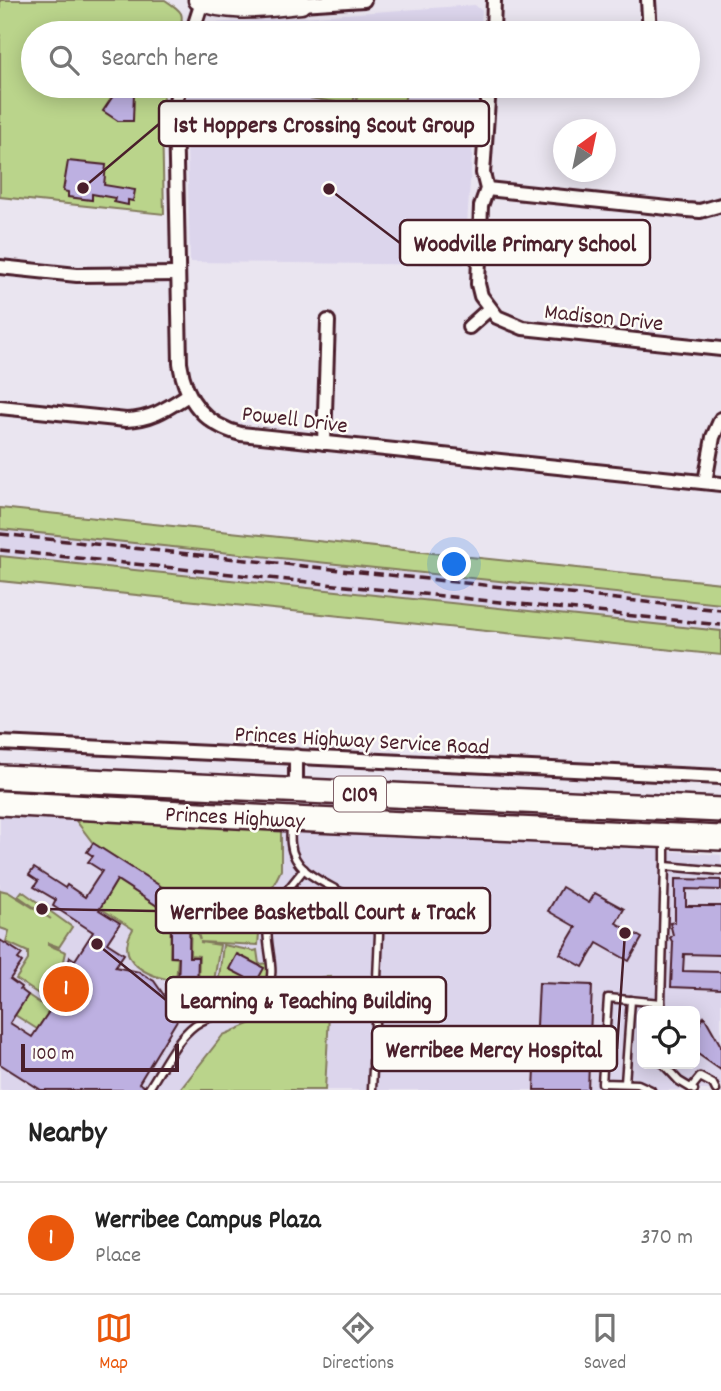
<!DOCTYPE html>
<style>
:root{--surface:#fff;--page:#f2f2f2;--text:#222;--muted:#767676;--line:#e0e0e0;--accent:#ea580c}
body{margin:0;font-family:Dekko,sans-serif;background:var(--page);color:var(--text)}
.controls{position:absolute;right:21px;bottom:21px;display:grid;overflow:hidden;border-radius:10px;box-shadow:0 4px 18px #0003}
.controls button{width:63px;height:63px;display:grid;place-items:center;padding:0;border:0;border-bottom:2px solid var(--line);background:var(--surface);color:var(--text);font:35px sans-serif}
.compass{position:absolute;left:553px;top:119px;width:63px;height:63px;border-radius:50%;background:var(--surface);box-shadow:0 4px 18px #0003;rotate:33deg}
.scale{position:absolute;left:21px;bottom:18px;width:158px;box-sizing:border-box;padding-left:7px;border:4px solid #4a1f2b;border-top:0;font-size:19px;line-height:24px;white-space:nowrap;color:#4a1f2b;-webkit-text-stroke:5px #fdfcf7;paint-order:stroke}
.you{position:absolute;left:455px;top:565px;width:24px;height:24px;margin:-18px;border:5px solid #fff;border-radius:50%;background:#1a73e8;box-shadow:0 0 0 10px #1a73e833}
.badge{display:grid;place-items:center;width:46px;height:46px;border-radius:50%;background:var(--accent);color:#fff;font-size:23px;font-weight:700}
.pin{position:absolute;translate:-50% -50%;border:4px solid #fff;box-shadow:0 2px 7px #0006}
.list{margin:0;padding:0;list-style:none}
h2{display:flex;justify-content:space-between;align-items:center;height:91px;margin:0;padding:0 28px;font-size:30px}
h2 small{font-size:23px;font-weight:400;color:var(--muted)}
.list li{display:grid;grid-template-columns:46px 1fr auto;gap:21px;align-items:center;box-sizing:border-box;height:112px;padding:0 28px;border-top:2px solid var(--line)}
.list b{display:block;font-size:26px;white-space:nowrap}
.list p{margin:0;font-size:23px;white-space:nowrap;color:var(--muted)}
.list em{font-size:23px;font-style:normal;color:var(--muted)}
.icon{flex:none;width:38px;height:38px;fill:none;stroke:currentColor;stroke-width:2;stroke-linecap:round;stroke-linejoin:round}
.map{position:relative;flex:none;width:721px;height:1090px;overflow:hidden}
.search{position:absolute;background:var(--surface);box-shadow:0 4px 18px #0003;left:21px;right:21px;top:21px;height:77px;display:flex;align-items:center;gap:18px;box-sizing:border-box;padding:0 24px;border-radius:38px;color:var(--muted);font-size:26px}
.sheet{height:203px;background:var(--surface)}
nav{display:flex;justify-content:space-around;align-items:center;box-sizing:border-box;height:98px;border-top:2px solid var(--line);background:var(--surface);font-size:19px;color:var(--muted)}
nav a{display:grid;justify-items:center;gap:4px}
nav .on{color:var(--accent)}
.map>svg:first-child{display:block}
</style>
<div class="map">
<svg width="721" height="1090" viewBox="0 0 721 1090">
<rect width="100%" height="100%" fill="#eae5f0"/>
<filter id="ink" filterUnits="userSpaceOnUse"><feTurbulence type="fractalNoise" baseFrequency=".0143" numOctaves="2"/><feDisplacementMap in="SourceGraphic" scale="14" xChannelSelector="R" yChannelSelector="G"/><feConvolveMatrix kernelMatrix="1 2 1 2 8 2 1 2 1" color-interpolation-filters="sRGB"/></filter>
<g filter="url(#ink)">
<g fill="#dcd5ec" fill-rule="evenodd">
<path d="M475 5 482 11 480 33H204L207 26 213 23Z"/>
<path d="M188 86H477L464 265 190 262 186 105Z"/>
<path d="M0 529 721 604V631L0 556Z"/>
<path d="M0 814 533 840 721 855V1090H0ZM642 1011H695V1064H642Z"/>
</g>
<g fill="#bad48b" stroke="#827a5b" stroke-width="2">
<path d="M0 0H165C183 12 185 13 179 33H33V86H164L162 122 164 214 0 197Z"/>
<path d="M311 86H356L353 105 309 98Z"/>
<path d="M358 86 406 90 403 112 356 106Z"/>
<path d="M0 508 721 583V604L0 529Z"/>
<path d="M0 556 721 631V655L0 581Z"/>
<path d="M74 818 281 829V870L261 910 258 945 200 942 220 945 212 993 198 988 199 956 190 955 191 917 200 940 190 905 93 843Z"/>
<path d="M117 880 171 915 170 957 178 958 176 981C149 977 113 962 133 929L100 908Z"/>
<path d="M0 890 8 892 51 919 18 896 22 891 72 927 59 947 48 943V945L66 952 58 988 52 1003 16 979 28 960V952L6 942 9 931 0 928Z"/>
<path d="M223 945 254 951 257 950 259 964 270 963C271 997 241 1002 215 1011Z"/>
<path d="M331 976 325 1090H180L223 1035 266 1017 290 983Z"/>
<path d="M28 995 50 1010 37 1029 15 1015Z"/>
</g>
<g fill="#bdb0e1" stroke="#4a1f2b" stroke-width="2">
<path d="M114 86H125V91L134 92 133 121H118L103 111 113 96Z"/>
<path d="M68 161 106 165 104 185 135 190 133 201 128 200V205L114 202 115 198 92 194V200L68 197V192L63 191Z"/>
<path d="M93 843 190 905 189 957H198L197 989 178 987 179 957H171V915L117 880 99 910 120 923 107 943 124 954 115 967 139 972 154 981 168 1001 182 1012 139 1083 144 1086 142 1090H41L0 1064V940L22 954 18 959 22 962 10 979 21 987 20 989 28 995 10 1023 32 1037 50 1010 55 1013 70 957 75 960 93 932 53 906 56 900 34 887 38 881 29 875 34 868 65 888 67 885 85 897 102 871 88 862 93 856 87 852Z"/>
<path d="M675 879 721 880V890L686 889V906H721V955L684 954 683 971 721 972V989L671 987 673 943 670 938 673 935 670 923 675 922Z"/>
<path d="M562 887 589 903 595 893 624 909 616 923 642 938 629 961 597 943 583 967 560 954 576 927 548 911Z"/>
<path d="M237 954 264 968 256 983 229 969Z"/>
<path d="M539 983 592 985 588 1090H534Z"/>
<path d="M704 1016 721 1046V1070L695 1052V1033Z"/>
</g>
<g fill="none" stroke-linecap="round" stroke-linejoin="round">
<g stroke="#4a1f2b" stroke-width="11">
<g id="lane">
<path d="M291 823C291 830 290 837 291 844 295 883 350 887 371 914 375 919 377 927 379 934L372 1090"/>
<path d="M665 841V866L721 871"/>
<path d="M661 1003 665 866"/>
<path d="M663 1064 679 1081 694 1090"/>
<path d="M625 1083 631 1000"/>
<path d="M691 1088 700 1077 713 1084 716 1090"/>
<path d="M148 1090C162 1069 175 1040 195 1025 217 1009 250 1013 266 990 280 970 261 942 270 917 277 900 293 884 304 869"/>
<path d="M651 1090 638 1084 602 1083 608 998 661 1003V1011"/>
</g>
</g>
<g stroke="#4a1f2b" stroke-width="18">
<g id="street">
<path d="M648 0 650 33"/>
<path d="M301 4 364 0"/>
<path d="M192 33 202 2"/>
<path d="M493 33 494 0"/>
<path d="M178 86 175 112 180 363C185 400 205 425 241 434L721 484"/>
<path d="M489 86 483 173 487 189 481 206 478 284 481 296 497 317 523 328 721 349"/>
<path d="M655 86V88"/>
<path d="M487 189 687 210 700 211 721 205"/>
<path d="M0 267 77 275 178 274"/>
<path d="M469 327 489 309"/>
<path d="M0 407 126 420C152 419 166 409 188 395"/>
<path d="M324 443 328 321"/>
<path d="M705 482 713 437 721 419"/>
<path d="M0 743 721 777"/>
<path d="M296 791V756"/>
</g>
</g>
<g stroke="#4a1f2b" stroke-width="23">
<path id="secondary" d="M198 0C230 14 267 7 301 4L300 0"/>
</g>
<g stroke="#4a1f2b" stroke-width="28">
<g id="highway">
<path d="M0 777 721 810"/>
<path d="M0 803 292 819 721 838"/>
</g>
</g>
<use href="#lane" stroke="#fdfcf7" stroke-width="6"/>
<use href="#street" stroke="#fdfcf7" stroke-width="12"/>
<use href="#secondary" stroke="#fdfcf7" stroke-width="18"/>
<use href="#highway" stroke="#fdfcf7" stroke-width="23"/>
<g stroke="#4a1f2b" stroke-width="3.5" stroke-dasharray="10 5" stroke-linecap="butt">
<path d="M0 534 721 610"/>
<path d="M0 550 721 625"/>
</g>
</g>
</g>
<g text-anchor="middle" stroke-width="5" stroke-linejoin="round" paint-order="stroke">
<rect fill="#fdfcf7" stroke="#806168" stroke-width="2" x="334" y="776.5" width="52" height="35" rx="5"/>
<g font-size="21" font-weight="bold" fill="#4a1f2b">
<text x="360" y="801">C109</text>
</g>
<g font-size="23" fill="#4a1f2b" stroke="#fdfcf7">
<text transform="translate(604 316) rotate(6)" y="8">Madison Drive</text>
<text transform="translate(295 418) rotate(7)" y="8">Powell Drive</text>
<text transform="translate(362 739) rotate(3)" y="8">Princes Highway Service Road</text>
<text transform="translate(235 816) rotate(3)" y="8">Princes Highway</text>
</g>
</g>
<path fill="none" stroke="#4a1f2b" stroke-width="2.5" d="M83 188L159 124M329 189L400 243M42 909L156 911M97 944L166 1000M625 933L617 1049"/>
<g fill="#4a1f2b" stroke="#fdfcf7" stroke-width="2.5">
<circle cx="83" cy="188" r="7"/>
<circle cx="329" cy="189" r="7"/>
<circle cx="42" cy="909" r="7"/>
<circle cx="97" cy="944" r="7"/>
<circle cx="625" cy="933" r="7"/>
</g>
<g fill="#fdfcf7" stroke="#4a1f2b" stroke-width="2.5">
<rect x="159" y="101" width="330" height="45" rx="7"/>
<rect x="400" y="220" width="250" height="45" rx="7"/>
<rect x="156" y="888" width="334" height="45" rx="7"/>
<rect x="166" y="977" width="280" height="45" rx="7"/>
<rect x="372" y="1026" width="245" height="45" rx="7"/>
</g>
<g font-size="24" text-anchor="middle" font-weight="bold" fill="#4a1f2b">
<text x="324" y="132">1st Hoppers Crossing Scout Group</text>
<text x="525" y="251">Woodville Primary School</text>
<text x="323" y="919">Werribee Basketball Court &amp; Track</text>
<text x="306" y="1008">Learning &amp; Teaching Building</text>
<text x="494" y="1057">Werribee Mercy Hospital</text>
</g>
</svg>
<div class="controls">
<button><svg class="icon" aria-label="locate" viewBox="0 0 24 24"><circle cx="12" cy="12" r="6"/><path d="M12 2v4M12 18v4M2 12h4M18 12h4"/></svg></button>
</div>
<svg class="compass" viewBox="-18 -18 36 36"><path d="M0-13l5 13h-10z" fill="#e53935"/><path d="M0 13l5-13h-10z" fill="#767676"/></svg>
<div class="scale">100 m</div>
<div class="you"></div>
<div class="pin badge" style="left:66px;top:989px">1</div>
<div class="search"><svg class="icon" aria-label="search" viewBox="0 0 24 24"><circle cx="10" cy="10" r="6"/><path d="M15 15l6 6"/></svg>Search here</div>
</div>
<section class="sheet">
<h2>Nearby<small></small></h2>
<ul class="list">
<li><span class="badge">1</span><div><b>Werribee Campus Plaza</b><p>Place</p></div><em>370 m</em></li>
</ul>
</section>
<nav>
<a class="on"><svg class="icon" aria-label="map" viewBox="0 0 24 24"><path d="M3 6l6-2 6 2 6-2v14l-6 2-6-2-6 2zM9 4v14M15 6v14"/></svg>Map</a>
<a><svg class="icon" aria-label="directions" viewBox="0 0 24 24"><path d="M12 3l9 9-9 9-9-9zM9 14v-3h6M13 9l2 2-2 2"/></svg>Directions</a>
<a><svg class="icon" aria-label="saved" viewBox="0 0 24 24"><path d="M7 4h10v16l-5-4-5 4z"/></svg>Saved</a>
</nav>
